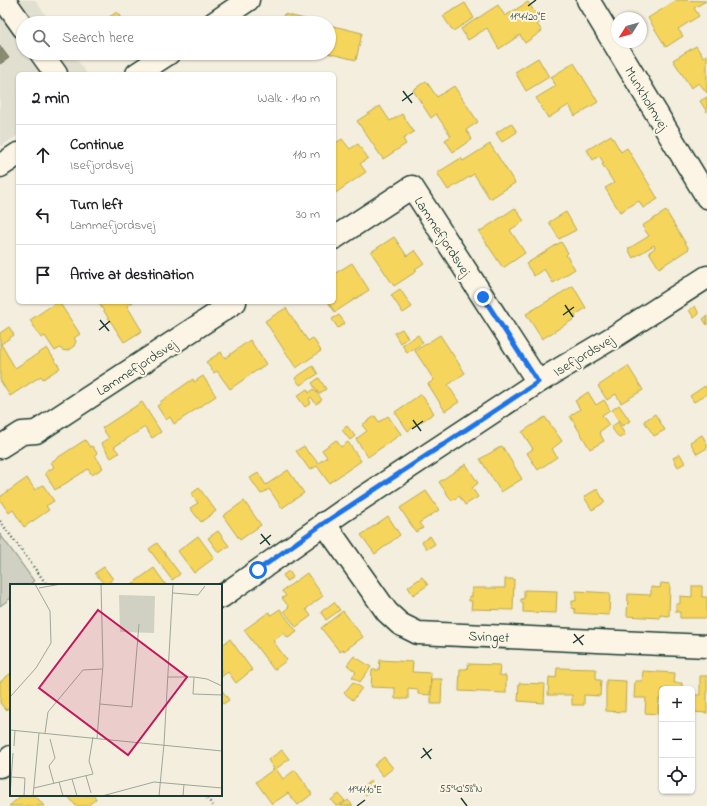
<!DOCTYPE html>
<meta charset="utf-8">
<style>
:root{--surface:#fff;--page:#f6f6f6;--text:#202124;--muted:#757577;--line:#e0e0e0}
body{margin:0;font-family:"Indie Flower",sans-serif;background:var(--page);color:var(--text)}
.controls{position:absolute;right:12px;bottom:12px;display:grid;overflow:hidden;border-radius:6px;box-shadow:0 1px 3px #0004}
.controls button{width:36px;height:36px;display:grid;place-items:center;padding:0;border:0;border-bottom:1px solid var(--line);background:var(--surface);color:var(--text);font:20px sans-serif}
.compass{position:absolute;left:611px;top:12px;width:36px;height:36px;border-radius:50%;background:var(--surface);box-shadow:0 1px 3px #0004;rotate:233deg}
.stop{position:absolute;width:12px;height:12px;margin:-9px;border:3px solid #1a73e8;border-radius:50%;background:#fff}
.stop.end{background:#1a73e8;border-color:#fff;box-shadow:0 1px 4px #0008}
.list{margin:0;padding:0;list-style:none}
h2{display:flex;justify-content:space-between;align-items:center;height:52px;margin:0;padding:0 16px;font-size:17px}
h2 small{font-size:13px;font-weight:400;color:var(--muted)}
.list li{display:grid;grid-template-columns:26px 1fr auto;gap:12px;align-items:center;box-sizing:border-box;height:60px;padding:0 16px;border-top:1px solid var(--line)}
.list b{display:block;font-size:15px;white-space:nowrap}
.list p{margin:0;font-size:13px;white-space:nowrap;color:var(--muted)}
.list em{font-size:13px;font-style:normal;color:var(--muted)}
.icon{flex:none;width:22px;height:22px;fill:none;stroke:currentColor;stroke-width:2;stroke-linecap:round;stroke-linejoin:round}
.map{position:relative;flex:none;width:707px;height:806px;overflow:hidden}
.search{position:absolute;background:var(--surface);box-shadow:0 1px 3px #0004;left:16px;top:16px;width:320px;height:44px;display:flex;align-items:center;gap:10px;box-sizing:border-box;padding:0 14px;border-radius:22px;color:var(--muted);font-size:15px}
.panel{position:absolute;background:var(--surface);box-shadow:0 1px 3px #0004;left:16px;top:72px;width:320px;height:232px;border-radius:6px}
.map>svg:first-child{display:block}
</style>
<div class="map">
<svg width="707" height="806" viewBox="0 0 707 806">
<rect width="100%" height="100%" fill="#f3eede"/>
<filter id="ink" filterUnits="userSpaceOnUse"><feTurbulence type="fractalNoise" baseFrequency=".025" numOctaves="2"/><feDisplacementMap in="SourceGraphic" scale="8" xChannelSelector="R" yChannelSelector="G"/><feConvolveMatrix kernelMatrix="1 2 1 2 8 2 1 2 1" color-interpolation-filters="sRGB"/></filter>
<g filter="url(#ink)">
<path fill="#e1dfd0" d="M0 0H35L51 23H23V53H72L87 74H18V135L0 147Z"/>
<path fill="#d0d1c2" stroke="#78877b" d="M0 534 34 581 28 585H11V598L0 606Z"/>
<g fill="#f6d55c" stroke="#b6a750">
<path d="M677 0 706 1 694 8 699 16 678 29 683 36 666 47 648 18Z"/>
<path d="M528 2 541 22 537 24 542 31 525 43 520 35 499 49 487 28 468 40 461 29 498 5 505 16Z"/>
<path d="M465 3 474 18 453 31 443 16Z"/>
<path d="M117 12 124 23H100Z"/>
<path d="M284 14 321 23H281Z"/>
<path d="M329 25 362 33 356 60 327 53H329Z"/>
<path d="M696 46 703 57 707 55V93L699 83 691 88 673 60Z"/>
<path d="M538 58 549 77 526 91 515 72Z"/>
<path d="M574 63 598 102 575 116 569 105 548 118 536 98 556 86 551 77Z"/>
<path d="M426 81 437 97 454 86 478 122 466 130 472 139 453 152 445 140 451 136 436 114 431 118 413 90Z"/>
<path d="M707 97V112L700 101Z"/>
<path d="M380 106 390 121 402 114 414 132 403 139 406 144 383 159 357 121Z"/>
<path d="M511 123 517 132 502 142 496 133Z"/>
<path d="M611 135 621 152 627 148 658 199 643 208 639 201 620 212 605 188 614 183 602 164 604 163 599 156 593 160 587 150Z"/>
<path d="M342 139 350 149 358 144 368 158 360 164 366 172 334 194V144Z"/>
<path d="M490 144 515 183 490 199 474 174 448 190 437 173 461 158 463 161Z"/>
<path d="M515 208 524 221 510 230 525 253 503 268 479 232Z"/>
<path d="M666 211 689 249 659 268 649 252 655 248 654 245 633 258 628 249 649 236 642 226Z"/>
<path d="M566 212 576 230 559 239 549 222Z"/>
<path d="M394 237 407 256 415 250 424 263 415 269 417 271 394 286 371 252Z"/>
<path d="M561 242 568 253 566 255 575 269 553 283 544 269 534 276 526 264Z"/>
<path d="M352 263 369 290 335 312 328 302H334V274Z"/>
<path d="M573 286 586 308 575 315 576 318 542 339 526 314Z"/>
<path d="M400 289 412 307 403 313 391 295Z"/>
<path d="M57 302H59L80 334 74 338 76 341 74 346 67 351 62 350 60 348 55 351 45 336 41 338 30 320Z"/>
<path d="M98 302H133L127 306 142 331 124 342Z"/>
<path d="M695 306 699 314 694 318 689 310Z"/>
<path d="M286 308 308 341 313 338 321 351 296 368 265 321Z"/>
<path d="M339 315 345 323 338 328 332 319Z"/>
<path d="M707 316V325L703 319Z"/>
<path d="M9 327 14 335 1 344 15 368 47 348 60 368 43 379 41 376 10 396 0 380V333Z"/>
<path d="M402 329 408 338 400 343 394 333Z"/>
<path d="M418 335 423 343 407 353 402 345Z"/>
<path d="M440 335 465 373 448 385 459 402 445 411 428 384 434 380 415 351Z"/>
<path d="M250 340 266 364 230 389 217 371 214 373 206 362 221 352 225 358Z"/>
<path d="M313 366 318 374 300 385 295 378Z"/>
<path d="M628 366 643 390 621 403 616 394 607 400 598 386Z"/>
<path d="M203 376 216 396 174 424 170 417 166 420 157 406 161 403 160 402 193 379 194 382Z"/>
<path d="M319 378 326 389 319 394 312 383Z"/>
<path d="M705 386 707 389V394L694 402 690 396Z"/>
<path d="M307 389 309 393 314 389 322 400 316 404 311 397 309 399 311 403 305 407 297 396Z"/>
<path d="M588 392 596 405 604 400 610 410 602 415 609 425 599 432 604 441 590 449 570 416 580 409 575 401Z"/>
<path d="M421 394 434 413 408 431 395 412Z"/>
<path d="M142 402 161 432 152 438 145 427 114 447 119 453 111 458 101 443 109 438 102 428Z"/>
<path d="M619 405 630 421 622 426 612 410Z"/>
<path d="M655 414 665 430 654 436 644 421Z"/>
<path d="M375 416 379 422 388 416 401 434 368 457 356 439 367 431 362 425Z"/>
<path d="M545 417 562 441 552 449 557 457 538 470 527 453 533 449 522 432Z"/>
<path d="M618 422 625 435 619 438 611 427Z"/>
<path d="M347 426 355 436 350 440 342 430Z"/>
<path d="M702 435 707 444V448L697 454 690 442Z"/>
<path d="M85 440 90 447 92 446 97 453 95 455 103 468 92 475 88 469 55 490 45 473 54 467 51 462Z"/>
<path d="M336 440 341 447 348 442 361 461 329 483 317 466 310 470 296 451 304 446 309 454 310 453 318 463 327 457 322 450Z"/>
<path d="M502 446 522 479 501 492 480 459Z"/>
<path d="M680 454 685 463 678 467 673 458Z"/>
<path d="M466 464 478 483 472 488 478 497 465 505 459 496 452 501 439 482Z"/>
<path d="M288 470 304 493 282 508 269 489 261 494 250 478 258 473 266 485Z"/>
<path d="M27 478 35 490 43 485 54 501 46 506 49 510 24 527 13 510 9 513 0 500V497Z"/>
<path d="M199 488 216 511 201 522 190 508 198 503 191 494Z"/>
<path d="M597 489 605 502 592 510 584 497Z"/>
<path d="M426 491 439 510 419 523 423 528 416 532 400 508Z"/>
<path d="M244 501 261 525 240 540 223 516Z"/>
<path d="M388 516 400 535 375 554 361 535Z"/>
<path d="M218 531 229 546 219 553 208 538Z"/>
<path d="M198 536 214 558 194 573 178 551Z"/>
<path d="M430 536 435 544 427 549 422 542Z"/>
<path d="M157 543 180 574 172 580 149 549Z"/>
<path d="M104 567 113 579 105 585 95 573Z"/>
<path d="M154 568 166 585H133L132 584Z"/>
<path d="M289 571 293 577 287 581 283 575Z"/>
<path d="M307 573 323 596 306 609 311 616 296 627 284 611 289 607 282 598 286 596 282 591Z"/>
<path d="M422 577 428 585 413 595 408 587Z"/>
<path d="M505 579H514L513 610 471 609 472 601H469V596L472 597V588H505Z"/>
<path d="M661 583 670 584 669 616 660 615V618L627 616 628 594 651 595V587L660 588Z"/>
<path d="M692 586H702V597H707V618H680V612H676V604H680V596L692 597Z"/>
<path d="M524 590 557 591 556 613 523 612V603H521V599H524Z"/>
<path d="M576 591 610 593 609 615 575 613V609L572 608V601H576Z"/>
<path d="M334 602 340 610 326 620 321 612Z"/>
<path d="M280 609 297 632 288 638 284 633 273 641 287 660 274 670 244 630 269 612 271 615Z"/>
<path d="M343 611 363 637 344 651 343 650 340 652 321 628Z"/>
<path d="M230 639 252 670 236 683 228 672 221 677V646Z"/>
<path d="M354 656 371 667 360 682 352 677 356 672 347 665Z"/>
<path d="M380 660 413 662 412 672 431 673 430 695 418 694V689L408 688V699H395V688L371 687 372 670H379Z"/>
<path d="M468 664 500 665 499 675 506 676V693L459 691 460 669H467Z"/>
<path d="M557 668 596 669V680H601L600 696 584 695V705H572V695H548L549 677 556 678Z"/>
<path d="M643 671 675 673 674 683H682V689H662V699H659L658 714 645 713 646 698H634L635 681H642Z"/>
<path d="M11 673V706L6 710 0 703V682Z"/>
<path d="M700 676H707V713L692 712V695H700Z"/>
<path d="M431 679H442L441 704H431Z"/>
<path d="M606 680 626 681 625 712 606 711Z"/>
<path d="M353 682 362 688 353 700 344 693Z"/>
<path d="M519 683 545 684 544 703 518 701Z"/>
<path d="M221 689 229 700 223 704 221 702Z"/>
<path d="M282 750 289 759 276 769 283 779 295 770 312 794 298 805 288 793 272 804 256 782 274 769 268 760Z"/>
<path d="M384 757 393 768 383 776 374 765Z"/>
<path d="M371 781 376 788 365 795 360 788Z"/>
<path d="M339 794 345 801 338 806H336L331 800Z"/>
<path d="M22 795H35L44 806H9Z"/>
<path d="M67 795H94L96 799 87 806H76Z"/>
<path d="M348 800 353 806H340Z"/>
</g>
<path fill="#8c8c6e" stroke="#6b745d" d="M0 46 9 58 0 64Z"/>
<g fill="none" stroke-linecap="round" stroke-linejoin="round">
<g stroke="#1f3d34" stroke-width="25">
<g id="minor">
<path d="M4 0 23 27"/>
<path d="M588 0 707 197"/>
<path d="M214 23 248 0"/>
<path d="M41 53 56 74"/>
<path d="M137 74 169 53"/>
<path d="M0 166 18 154"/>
<path d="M334 238 412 187 538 382"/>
<path d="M0 447 22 433 36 432 235 302"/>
<path d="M324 523 387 612 400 624 418 633 707 646"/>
<path d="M221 597 343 511 538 382 617 335 707 277"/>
<path d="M0 766 11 757"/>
</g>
</g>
<g stroke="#1f3d34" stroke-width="2.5" stroke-dasharray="1 3" stroke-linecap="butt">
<path d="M0 521 47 585"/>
<path d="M205 795 213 806"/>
</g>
<use href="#minor" stroke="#fcf5e5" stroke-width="22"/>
</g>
</g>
<g fill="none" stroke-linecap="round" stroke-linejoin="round" filter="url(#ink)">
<path stroke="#1a73e8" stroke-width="5" d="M258 570 324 523 538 382 483 297"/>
</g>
<path fill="none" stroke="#1f3d34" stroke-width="1.5" d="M528 6 536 0M403 91 412 103M402 101 413 93M565 305 573 317M563 315 574 307M100 320 109 331M99 330 110 321M413 420 421 431M412 429 423 421M261 534 270 545M260 544 271 535M574 634 583 645M573 643 584 635M423 748 431 759M421 758 432 749M461 798 467 806M357 806 365 800"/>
<g text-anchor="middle" stroke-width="4" stroke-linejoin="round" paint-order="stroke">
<g font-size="14" fill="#1f3d34" stroke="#fcf5e5">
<text transform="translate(647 98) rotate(59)" y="5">Munkholmvej</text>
<text transform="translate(443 236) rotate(57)" y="5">Lammefjordsvej</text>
<text transform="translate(583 355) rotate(-31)" y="5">Isefjordsvej</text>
<text transform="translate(136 367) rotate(-33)" y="5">Lammefjordsvej</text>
<text transform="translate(489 636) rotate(3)" y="5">Svinget</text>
</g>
</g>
<g transform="translate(10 584)">
<rect width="212" height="212" fill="#f3eede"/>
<path d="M109 11 145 12 144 49 110 48Z" fill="#d0d1c2"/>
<path fill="none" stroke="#9ea79a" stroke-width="1" d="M29 4 51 0M163 9 188 11 195 2M158 93H184L197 95 212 102V111L183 110 184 93M0 113 26 84 41 59 40 27 25 0M90 120 122 123 129 40M0 146 212 167M35 149 38 128 73 86 92 85M87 154 93 81 91 0M40 155 45 174 39 182 44 200M4 162 5 146M76 192 81 209M2 193 15 194 14 212M62 195 67 212M49 198 53 212M24 204 83 190 79 177 83 153M0 212 3 169M23 212 29 149M92 212 144 198 212 204M149 212 154 160 163 0M173 212 174 200"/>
<path fill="#c2185b" fill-opacity="0.15" stroke="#c2185b" stroke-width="2" d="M88 26 177 93 118 171 29 104Z"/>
<rect width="212" height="212" fill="none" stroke="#1f3d34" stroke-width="2"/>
</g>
<g font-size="10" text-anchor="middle" fill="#1f3d34" stroke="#fcf5e5" stroke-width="4" stroke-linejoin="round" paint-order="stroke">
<text x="528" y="20">11°44'20"E</text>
<text x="461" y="792">55°42'58"N</text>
<text x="365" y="793">11°44'10"E</text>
</g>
</svg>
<div class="controls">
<button>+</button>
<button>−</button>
<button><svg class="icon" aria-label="locate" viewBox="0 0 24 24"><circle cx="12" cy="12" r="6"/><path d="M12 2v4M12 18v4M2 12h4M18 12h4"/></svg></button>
</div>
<svg class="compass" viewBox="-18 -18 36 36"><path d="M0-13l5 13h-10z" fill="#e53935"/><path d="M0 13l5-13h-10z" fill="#757577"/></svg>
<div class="stop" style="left:258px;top:570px"></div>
<div class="stop end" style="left:483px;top:297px"></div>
<div class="search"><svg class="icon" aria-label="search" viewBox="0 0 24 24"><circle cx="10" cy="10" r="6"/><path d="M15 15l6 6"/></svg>Search here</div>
<section class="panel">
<h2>2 min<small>Walk · 140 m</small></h2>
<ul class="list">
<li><svg class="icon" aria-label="ahead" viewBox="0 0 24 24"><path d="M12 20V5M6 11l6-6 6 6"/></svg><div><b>Continue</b><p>Isefjordsvej</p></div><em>110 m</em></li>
<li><svg class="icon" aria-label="left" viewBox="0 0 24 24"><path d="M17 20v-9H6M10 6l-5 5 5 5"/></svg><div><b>Turn left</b><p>Lammefjordsvej</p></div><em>30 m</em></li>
<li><svg class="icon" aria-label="arrive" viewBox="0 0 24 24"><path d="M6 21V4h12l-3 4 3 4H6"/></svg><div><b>Arrive at destination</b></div></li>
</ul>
</section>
</div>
